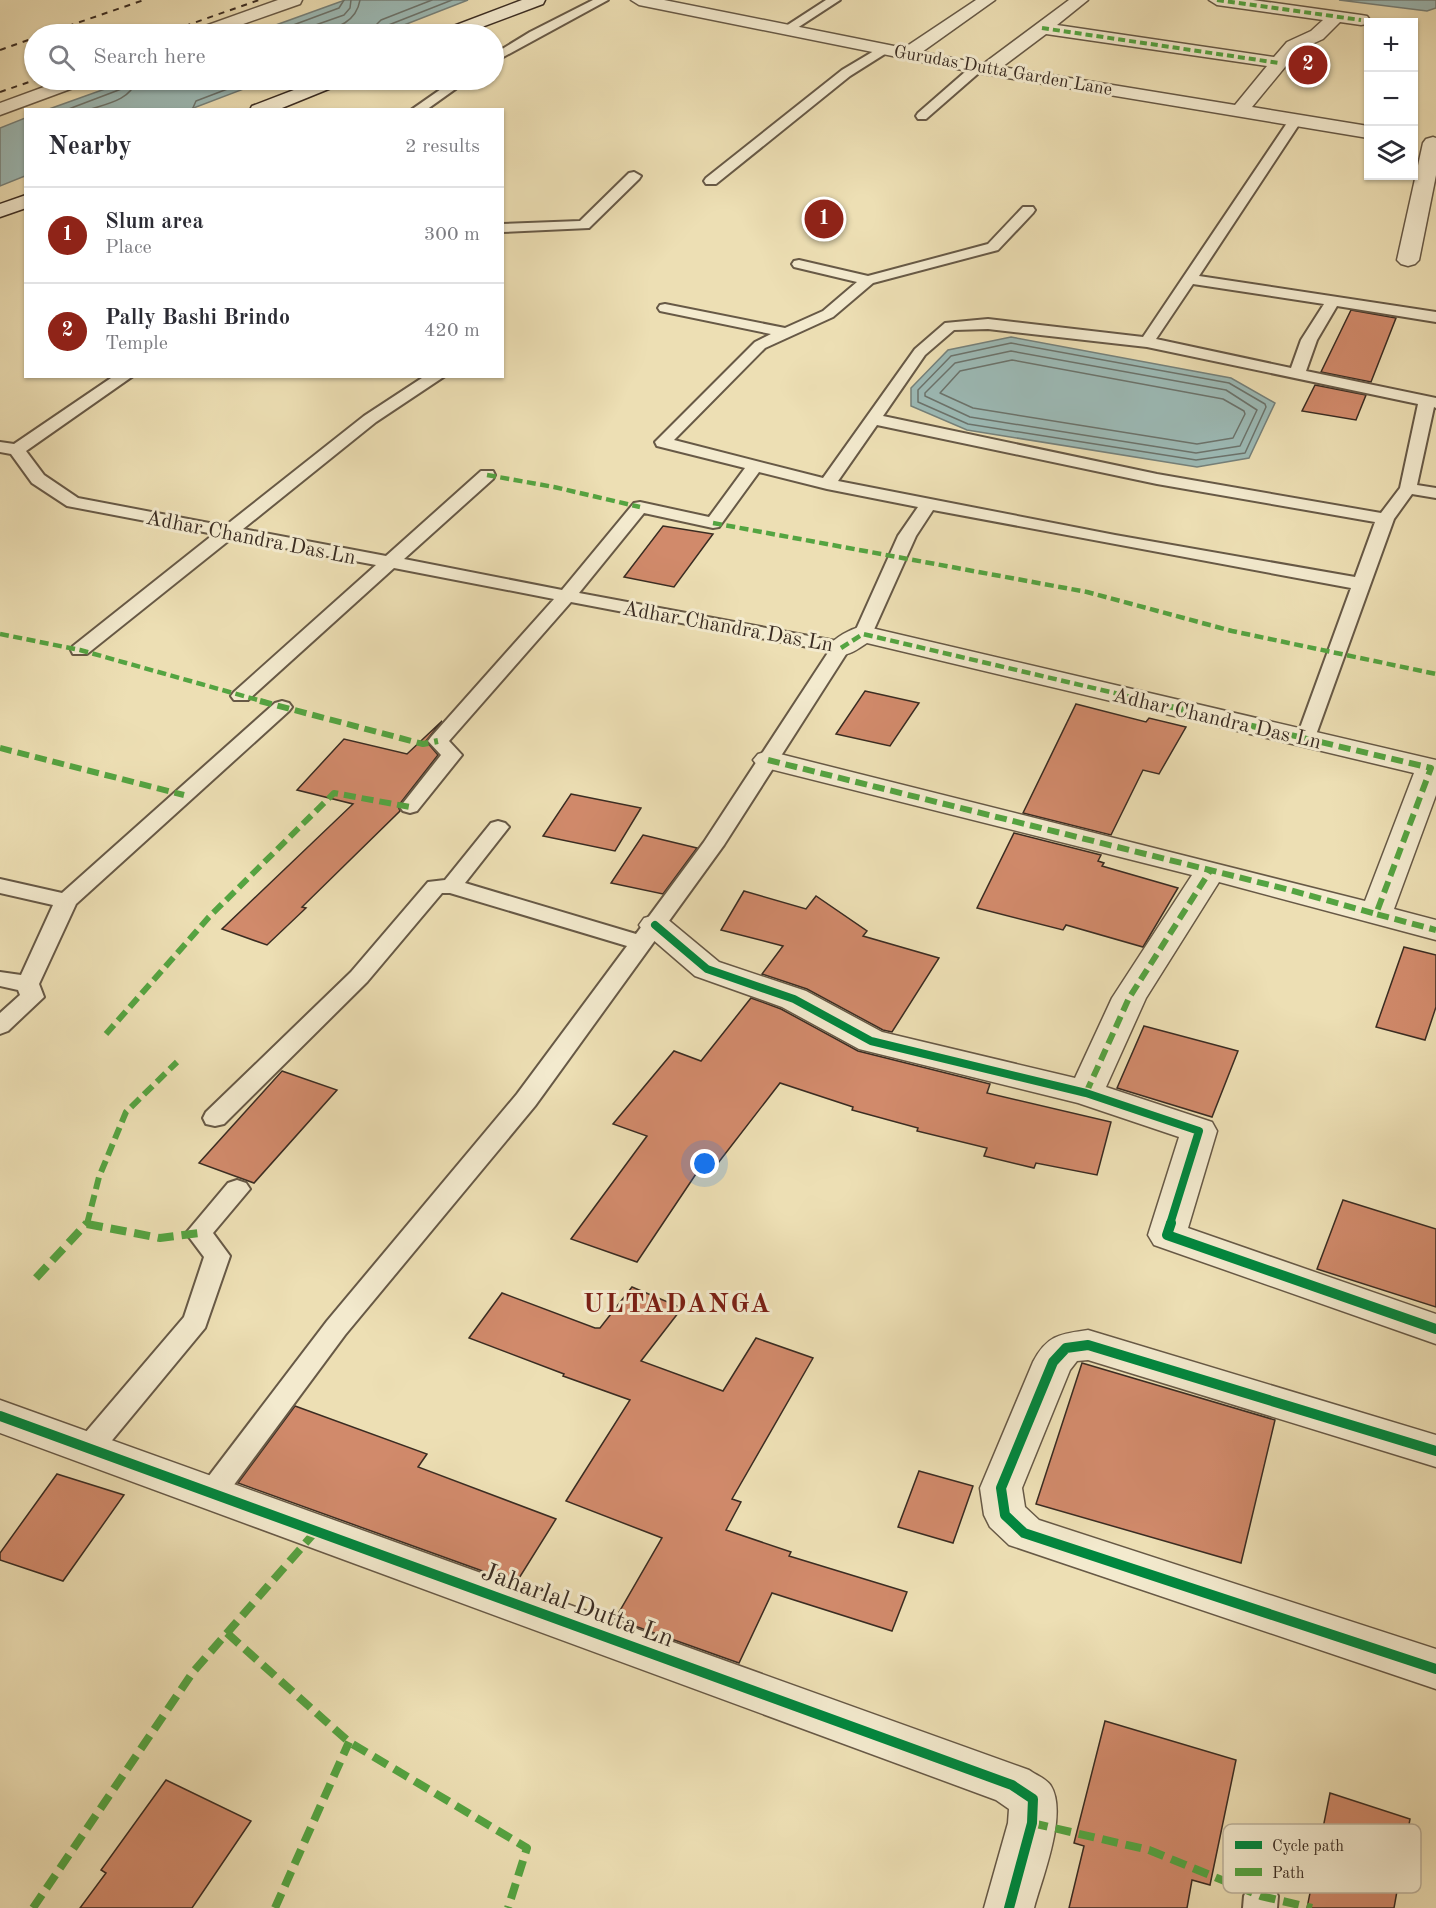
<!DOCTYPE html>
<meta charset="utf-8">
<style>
:root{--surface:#fff;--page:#f7f7f7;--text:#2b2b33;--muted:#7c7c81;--line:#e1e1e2;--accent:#8f2418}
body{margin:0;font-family:"Old Standard TT",serif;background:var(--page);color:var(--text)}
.controls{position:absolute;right:18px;top:18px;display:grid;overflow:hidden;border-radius:0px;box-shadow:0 2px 4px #0004}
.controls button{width:54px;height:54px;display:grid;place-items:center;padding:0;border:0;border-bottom:2px solid var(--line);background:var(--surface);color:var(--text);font:30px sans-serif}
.you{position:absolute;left:705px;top:1164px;width:21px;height:21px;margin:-15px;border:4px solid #fff;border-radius:50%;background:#1a73e8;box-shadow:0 0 0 9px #1a73e833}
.badge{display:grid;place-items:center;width:39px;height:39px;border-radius:50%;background:var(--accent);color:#fff;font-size:20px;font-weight:700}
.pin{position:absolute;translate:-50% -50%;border:3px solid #fff;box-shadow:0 2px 6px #0006}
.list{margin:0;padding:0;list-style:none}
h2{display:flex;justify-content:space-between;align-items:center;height:78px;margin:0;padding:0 24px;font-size:26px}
h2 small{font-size:20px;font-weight:400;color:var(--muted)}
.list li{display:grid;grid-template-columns:39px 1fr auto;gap:18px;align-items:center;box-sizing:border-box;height:96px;padding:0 24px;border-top:2px solid var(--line)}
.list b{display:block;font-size:22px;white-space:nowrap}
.list p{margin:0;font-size:20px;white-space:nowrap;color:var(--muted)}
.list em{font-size:20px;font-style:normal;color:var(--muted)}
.icon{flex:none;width:33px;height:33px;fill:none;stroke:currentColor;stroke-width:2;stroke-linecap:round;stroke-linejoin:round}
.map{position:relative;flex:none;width:1436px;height:1908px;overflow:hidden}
.search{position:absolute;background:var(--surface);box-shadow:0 2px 4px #0004;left:24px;top:24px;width:480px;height:66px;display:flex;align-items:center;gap:15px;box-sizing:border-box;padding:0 21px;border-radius:33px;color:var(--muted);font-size:22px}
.panel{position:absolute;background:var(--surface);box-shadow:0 2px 4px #0004;left:24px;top:108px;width:480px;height:270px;border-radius:0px}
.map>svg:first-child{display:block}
</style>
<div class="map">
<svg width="1436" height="1908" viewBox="0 0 1436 1908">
<rect width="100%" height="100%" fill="#eddfb4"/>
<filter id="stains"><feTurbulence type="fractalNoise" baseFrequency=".00333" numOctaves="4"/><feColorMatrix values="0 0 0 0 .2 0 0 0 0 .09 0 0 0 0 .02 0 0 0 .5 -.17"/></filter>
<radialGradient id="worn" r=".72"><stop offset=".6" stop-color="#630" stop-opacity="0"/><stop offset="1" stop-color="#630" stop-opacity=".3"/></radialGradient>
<g fill="#9cbab6" stroke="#75817b" stroke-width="1.5">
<path d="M345 0H468L381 34H251Z"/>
<path d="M1339 0H1436V8L1427 11Z"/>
<path d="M130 80H267L191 109H49Z"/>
<path d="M25 118V176L0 186V128Z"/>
<path d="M1011 337 1231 378 1275 403 1249 458 1197 467 967 430 911 406V388L948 350Z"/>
</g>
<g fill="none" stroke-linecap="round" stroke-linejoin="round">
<g stroke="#6b736c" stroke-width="1.5">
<path d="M269 34 339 8 344 0"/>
<path d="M290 34 344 15 350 8 351 0"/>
<path d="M316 34C336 28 356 23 360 0"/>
<path d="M374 34 375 26 381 20 432 0"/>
<path d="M382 34 386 26 452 0"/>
<path d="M66 110 124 88 129 80"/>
<path d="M88 110C106 104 131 100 136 80"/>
<path d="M192 110 196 101 251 80"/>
<path d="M1011 343 1229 383 1265 404 1266 407 1245 453 1196 460 968 424 918 402V390L951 356Z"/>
<path d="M1011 351 1226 390 1257 410 1240 446 1196 453 970 417 925 396V393L955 363Z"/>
<path d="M1012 360 1223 399 1244 411 1245 414 1233 438 1197 444 973 408 940 393 960 371Z"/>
</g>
</g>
<g fill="#d18a6b" stroke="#3a2c22" stroke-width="1.5">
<path d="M1351 310 1396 318 1371 382 1321 372Z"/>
<path d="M1315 385 1366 395 1356 420 1302 411Z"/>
<path d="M663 526 713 534 674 587 624 577Z"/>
<path d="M865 691 919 703 890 746 836 734Z"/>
<path d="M1076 704 1146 722 1149 718 1186 727 1159 774 1143 770 1111 835 1023 813Z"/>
<path d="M442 721 426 741 438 755 398 806 400 811 302 907 306 908 267 945 222 929 353 804 297 790 344 739 407 754Z"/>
<path d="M571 794 641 808 615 851 543 836Z"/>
<path d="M1014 833 1101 855 1098 861 1104 863 1102 866 1178 888 1143 947 1066 925 1063 930 977 908Z"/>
<path d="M643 835 697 848 663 894 611 883Z"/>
<path d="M744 891 806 909 816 896 867 931 863 936 939 958 892 1032 883 1030 807 989 762 974 783 946 721 930Z"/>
<path d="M1404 947 1436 955V1007L1425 1040 1376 1027Z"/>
<path d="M751 998 781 1009 858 1051 990 1084 987 1093 1111 1122 1097 1175 1036 1163 1034 1168 984 1156 987 1148 917 1131 918 1128 852 1110 853 1107 780 1083 718 1163 706 1159 637 1262 571 1239 647 1136 613 1124 674 1051 701 1061Z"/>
<path d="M1144 1026 1238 1051 1212 1117 1117 1088Z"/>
<path d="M282 1071 337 1090 254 1183 199 1163Z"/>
<path d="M1343 1200 1436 1229V1307L1317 1269Z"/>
<path d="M632 1287 682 1308 641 1361 723 1391 756 1338 813 1358 732 1499 741 1502 726 1530 791 1552 789 1556 907 1592 892 1631 772 1593 739 1663 615 1619 662 1538 566 1501 630 1400 563 1376 564 1374 469 1338 502 1293 595 1328H600Z"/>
<path d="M1082 1363 1275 1420 1241 1563 1036 1504Z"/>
<path d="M295 1406 427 1454 418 1467 556 1519 516 1583 238 1483Z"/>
<path d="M919 1471 973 1486 953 1543 898 1527Z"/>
<path d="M57 1474 124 1495 63 1581 0 1560V1553Z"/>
<path d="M1105 1721 1236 1760 1210 1885 1192 1880 1187 1908H1069L1084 1846 1074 1843Z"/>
<path d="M166 1780 251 1821 192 1908H80L106 1873 101 1870Z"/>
<path d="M1330 1793 1410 1819 1394 1908H1307Z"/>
</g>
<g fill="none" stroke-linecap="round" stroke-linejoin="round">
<g stroke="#675946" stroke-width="4">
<g id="lane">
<path d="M593 0H608L494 62V54L530 32Z"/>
<path d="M826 0H840L791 32H783V28Z"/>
<path d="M884 45 888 46V52L850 76 716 184H706L704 181 706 178 842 70Z"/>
<path d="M977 64 983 68 981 71 926 119H918L916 116 918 113 973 65Z"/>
<path d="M454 80H468L426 110H411Z"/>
<path d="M1296 116 1302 120 1199 276 1436 312V322L1337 306 1317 340 1306 371 1436 398V408L1434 407 1417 485 1436 488V498L1412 494 1394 519 1313 743H1299L1296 739 1351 588 933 510 916 536 872 634 870 638H856L854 634 898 536 918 507 827 489 759 472 719 527 713 528 644 513 579 593 841 642 848 644 850 648 724 845 535 1106 345 1335 222 1501 212 1505 202 1501 198 1493 202 1485 327 1321 517 1094 627 946 450 893H442L367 982 224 1124 215 1126 206 1124 203 1118 206 1112 351 972 428 882 445 880 491 823 498 821 505 823 509 827 465 883 636 934 704 842 829 651 571 602 449 741 462 755 417 811 410 813 403 811 400 807 441 755 428 741 431 737 554 599 394 568 248 700H234L231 696 234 692 376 565 232 538 87 654H73L71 650 73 646 214 534 67 506 32 483 11 454 0 452V442L14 444 114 376H133L26 451 44 475 78 498 225 526 364 416 425 376H445L376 422 243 529 386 556 481 471H493L495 475 493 479 404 559 562 590 634 503 640 502 709 517 745 468 657 446 655 442 755 342 771 334 660 311 658 308 660 305 665 304 785 328 823 311 857 282 794 267 792 264 794 261 799 260 868 276 988 244 1023 207H1033L1035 210 1033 213 998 250 873 283 833 317 765 348 674 440 823 478 915 349 945 323 988 319 1143 337 1291 117ZM1193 284 1324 304 1301 340 1291 368 1156 339ZM988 329 1147 347 1418 404 1400 488 1381 513 1157 474 883 416 925 355 954 330ZM877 425 1157 484 1375 522 1355 577 1115 535 838 481Z"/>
<path d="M634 172 641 176 639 179 589 228 502 232V224L580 221 629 173Z"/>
<path d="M282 701 289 703 292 707 289 711 76 904 39 984 44 997 8 1031 0 1034V1013L20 995 18 990 0 986V972L21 975 53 905 0 893V879L62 893 275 703Z"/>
<path d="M237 1180 246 1183 250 1189 213 1233 230 1256 205 1328 99 1456 89 1459 79 1456 75 1448 79 1440 184 1317 204 1257 186 1233 228 1183Z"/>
<path d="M1261 1880 1273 1885 1278 1896 1277 1908H1243L1244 1896 1249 1885Z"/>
</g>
</g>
<g stroke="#675946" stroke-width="3">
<g id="street">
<path d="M278 0H302L300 4 215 34H191L194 30Z"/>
<path d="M631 0H664L904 48 976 0H995L922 52 983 64 1069 0H1088L1057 25 1274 57 1287 42 1311 31 1323 20 1217 5 1209 0H1253L1361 15 1367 16 1370 20 1367 24 1361 25 1340 22 1323 39 1299 50 1252 107 1368 126V138L977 73 639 5ZM1046 34 1267 66 1235 105 1002 67Z"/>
<path d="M63 80H87L84 84 0 115V103Z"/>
<path d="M1433 137 1436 138V175L1419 260 1415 264 1408 266 1401 264 1397 260 1423 143 1426 139Z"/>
<path d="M863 626 1436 760V795L1394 909 1436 920V940L1219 882 1146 998 1106 1087 1212 1122 1217 1131 1188 1228 1436 1314V1344L1154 1245 1148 1235 1179 1137 1078 1103 859 1049 782 1007 695 976 644 932 639 925 644 918 655 915 666 918 719 962 806 991 882 1032 1075 1078 1112 998 1192 875 758 766 753 760 758 754 768 751 1365 901 1414 773 867 643C855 651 846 658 831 654L827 648C835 637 850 629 863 626Z"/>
<path d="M1088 1330 1436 1435V1467L1088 1360 1077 1361 1070 1370 1022 1488 1025 1507 1039 1520 1436 1649V1689L1009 1545 990 1527 984 1515 980 1488 1033 1362C1047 1335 1060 1334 1088 1330Z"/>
<path d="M0 1400 1029 1770C1036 1775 1047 1779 1051 1786 1068 1814 1042 1878 1034 1908H984L1008 1823 1009 1809 996 1800 0 1433Z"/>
</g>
</g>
<g stroke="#3a2c22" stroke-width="3">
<g id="secondary">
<path d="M522 0H545L543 4 463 34H440L443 30Z"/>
<path d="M320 80H344L341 84 277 110H250L252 106Z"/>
<path d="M26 195V208L0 217V204Z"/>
</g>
</g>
<use href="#lane" fill="#f3eace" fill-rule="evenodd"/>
<use href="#street" fill="#f3eace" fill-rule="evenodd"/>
<use href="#secondary" fill="#f3eace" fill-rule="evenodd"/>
<g stroke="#3a2c22" stroke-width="2" stroke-dasharray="6 6" stroke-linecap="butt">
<path d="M45 34 144 0"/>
<path d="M162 34 259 0"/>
<path d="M0 50 34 38"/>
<path d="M0 92 35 80"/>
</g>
<g stroke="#54a441" stroke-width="4" stroke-dasharray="7 4" stroke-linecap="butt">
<path d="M1217 0 1361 20"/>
<path d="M1042 28 1279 63"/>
</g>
<g stroke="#54a441" stroke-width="4.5" stroke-dasharray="9 4.5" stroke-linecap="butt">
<path d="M487 475 554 487 640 507"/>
<path d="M713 523 1087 592 1232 631 1436 674"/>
<path d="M0 634 80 650 265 702"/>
<path d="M841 648 863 634 1153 702"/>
</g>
<g stroke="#54a441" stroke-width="6" stroke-dasharray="12 6" stroke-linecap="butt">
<path d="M260 701 423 744 438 741"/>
<path d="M1146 701 1431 768 1376 914 1436 930"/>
<path d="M0 748 184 795"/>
<path d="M768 760 1290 890 1376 914"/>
<path d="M106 1034 209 917 334 793 410 807"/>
<path d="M1086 1093 1129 998 1210 871"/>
<path d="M87 1224 99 1177 126 1112 177 1062"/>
</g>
<g stroke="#54a441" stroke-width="8" stroke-dasharray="16 8" stroke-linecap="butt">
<path d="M87 1224 160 1238 199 1233"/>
<path d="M36 1278 87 1223"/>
<path d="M227 1633 349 1742 527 1848 508 1908"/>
<path d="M1032 1823 1149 1850 1261 1896 1312 1908"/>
<path d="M33 1908 193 1672 316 1531"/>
<path d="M275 1908 349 1742"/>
</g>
<g stroke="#f3eace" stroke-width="11">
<path id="cycleway-far1" d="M655 925 707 969 794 999 871 1041 1086 1093 1199 1131 1170 1224"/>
</g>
<g stroke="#f3eace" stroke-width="14">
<g id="cycleway">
<path d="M1171 1223 1167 1235 1436 1329"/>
<path d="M0 1416 1012 1785 1033 1799 1032 1823 1009 1908"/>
<path d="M1436 1451 1088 1345 1066 1348 1053 1362 1001 1488 1005 1515 1024 1533 1436 1669"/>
</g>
</g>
<use href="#cycleway-far1" stroke="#00873e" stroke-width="8"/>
<use href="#cycleway" stroke="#00873e" stroke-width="10"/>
</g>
<g text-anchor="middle" stroke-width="6" stroke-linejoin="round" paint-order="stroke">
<g font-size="18" fill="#3a2c22" stroke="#f3eace">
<text transform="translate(1003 70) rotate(10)" y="6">Gurudas Dutta Garden Lane</text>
</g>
<g font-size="21" fill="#3a2c22" stroke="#f3eace">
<text transform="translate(251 537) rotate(11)" y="7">Adhar Chandra Das Ln</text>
<text transform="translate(728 626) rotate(10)" y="7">Adhar Chandra Das Ln</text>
<text transform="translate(1217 718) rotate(13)" y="7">Adhar Chandra Das Ln</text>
</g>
<g font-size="26" fill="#3a2c22" stroke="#f3eace">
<text transform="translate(578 1604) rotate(20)" y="9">Jaharlal Dutta Ln</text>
</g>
<g font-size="27" font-weight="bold" letter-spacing="1.5" fill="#7a1f14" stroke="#f3eace">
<text x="677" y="1312">ULTADANGA</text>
</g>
</g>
<rect x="1223" y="1824" width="198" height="69" rx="9" fill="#f3eace" stroke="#bcb19a" stroke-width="1.5"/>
<rect x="1235" y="1841" width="27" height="8" fill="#00873e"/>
<rect x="1235" y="1868" width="27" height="8" fill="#54a441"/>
<g font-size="16" fill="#3a2c22">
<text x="1272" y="1851">Cycle path</text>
<text x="1272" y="1878">Path</text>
</g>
<rect width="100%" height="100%" filter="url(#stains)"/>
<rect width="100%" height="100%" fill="url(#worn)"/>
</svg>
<div class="controls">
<button>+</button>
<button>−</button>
<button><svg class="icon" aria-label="layers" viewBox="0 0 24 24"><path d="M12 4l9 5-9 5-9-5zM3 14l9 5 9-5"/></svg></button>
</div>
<div class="you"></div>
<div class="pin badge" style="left:824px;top:219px">1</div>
<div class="pin badge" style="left:1308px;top:65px">2</div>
<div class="search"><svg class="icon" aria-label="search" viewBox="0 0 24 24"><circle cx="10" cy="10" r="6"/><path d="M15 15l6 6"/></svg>Search here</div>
<section class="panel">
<h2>Nearby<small>2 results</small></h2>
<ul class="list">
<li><span class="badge">1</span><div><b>Slum area</b><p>Place</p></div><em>300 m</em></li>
<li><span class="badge">2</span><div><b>Pally Bashi Brindo</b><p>Temple</p></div><em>420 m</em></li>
</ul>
</section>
</div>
